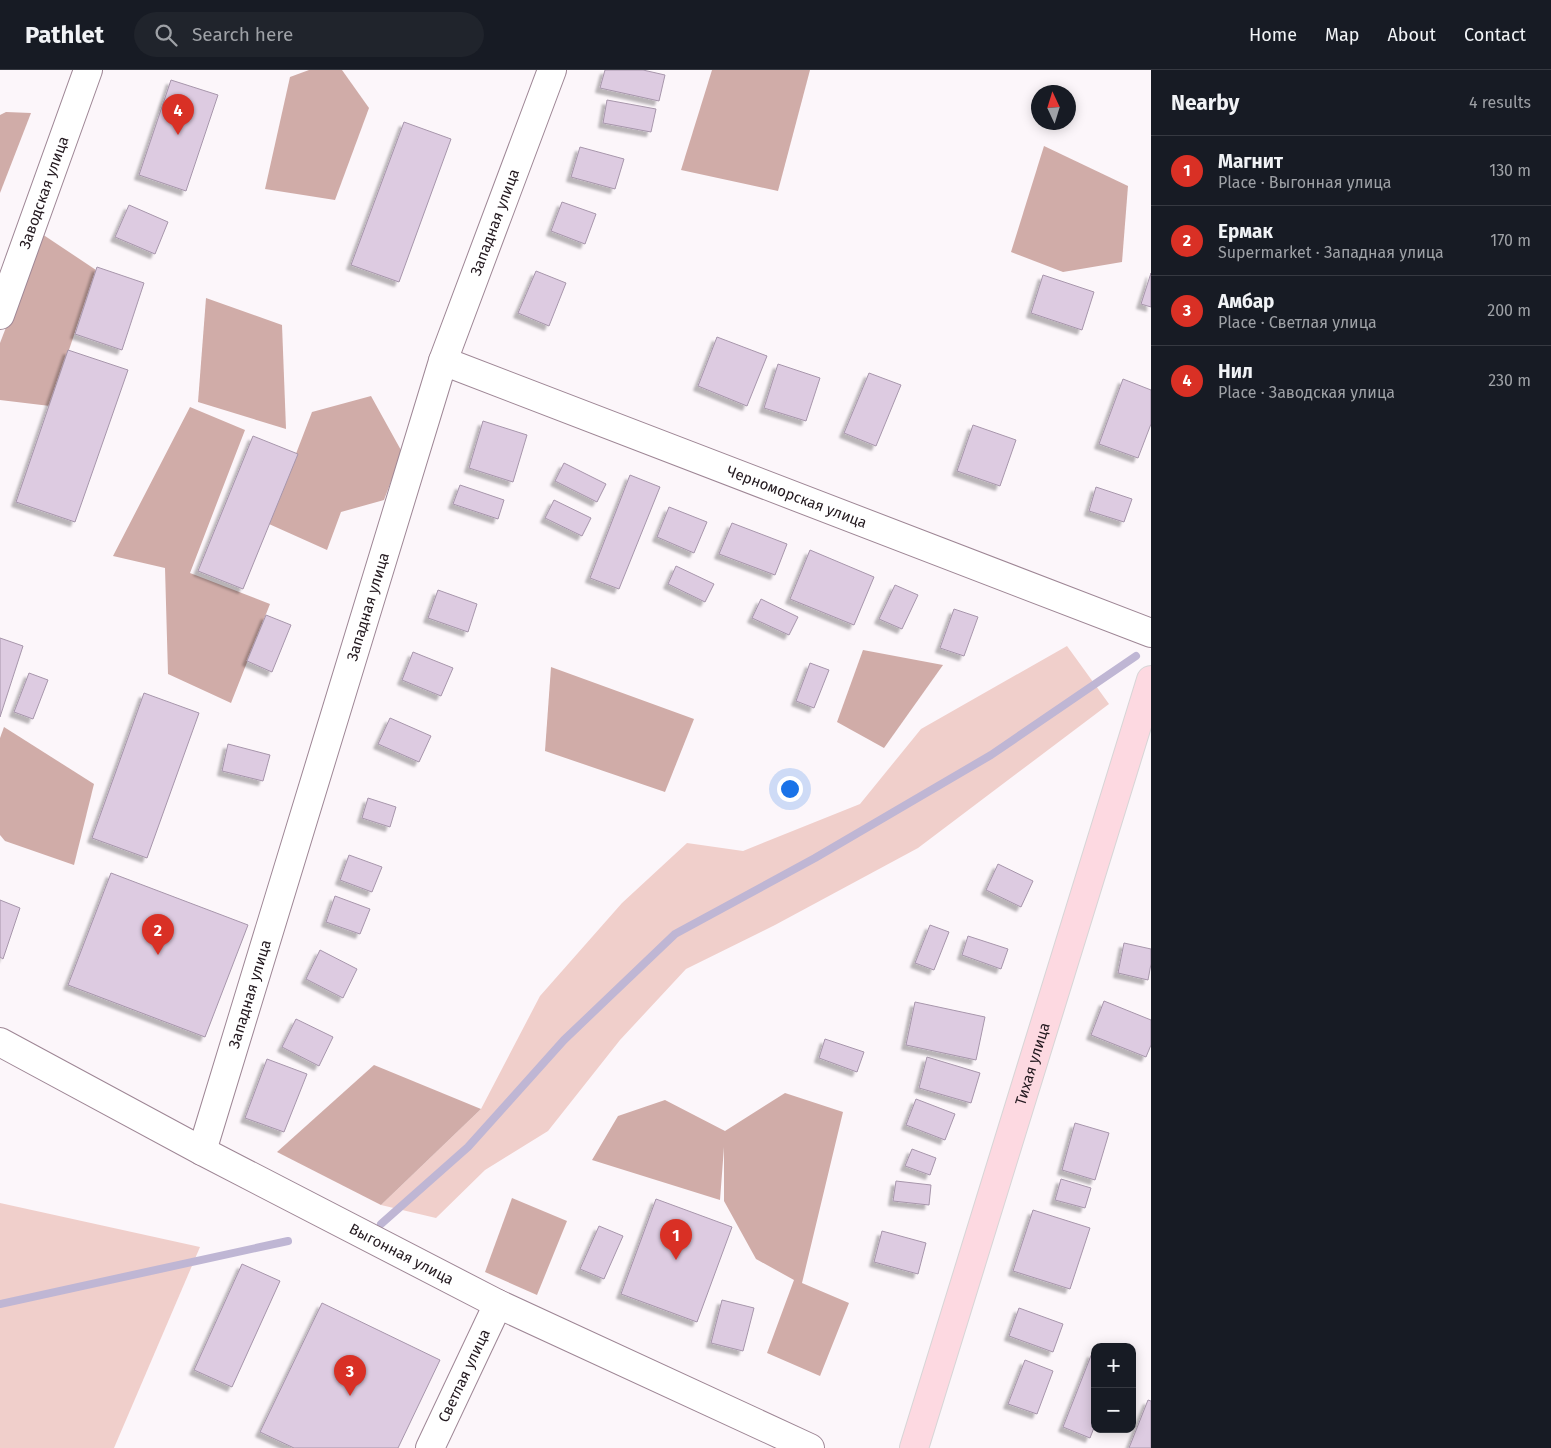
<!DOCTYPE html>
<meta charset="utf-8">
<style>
:root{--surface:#171b24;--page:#20242c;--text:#f1f3f6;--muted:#9ea1a6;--line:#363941;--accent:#d93025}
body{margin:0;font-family:"Fira Sans",sans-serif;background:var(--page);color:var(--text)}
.controls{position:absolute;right:15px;bottom:15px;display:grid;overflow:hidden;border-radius:10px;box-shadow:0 2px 12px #0003}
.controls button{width:45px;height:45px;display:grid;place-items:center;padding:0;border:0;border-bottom:1px solid var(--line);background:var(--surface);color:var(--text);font:25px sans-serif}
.compass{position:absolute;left:1031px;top:15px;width:45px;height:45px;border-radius:50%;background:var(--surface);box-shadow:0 2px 12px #0003;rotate:356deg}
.you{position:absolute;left:789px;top:718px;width:18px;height:18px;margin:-12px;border:4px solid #fff;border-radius:50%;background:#1a73e8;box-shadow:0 0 0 8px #1a73e833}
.badge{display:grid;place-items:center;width:32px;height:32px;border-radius:50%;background:var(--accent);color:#fff;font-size:16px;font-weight:700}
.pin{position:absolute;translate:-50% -41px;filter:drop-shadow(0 1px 2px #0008)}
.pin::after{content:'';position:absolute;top:26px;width:18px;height:15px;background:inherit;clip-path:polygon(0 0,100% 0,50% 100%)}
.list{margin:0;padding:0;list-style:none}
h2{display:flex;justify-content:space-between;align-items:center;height:65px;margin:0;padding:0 20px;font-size:21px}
h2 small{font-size:16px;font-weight:400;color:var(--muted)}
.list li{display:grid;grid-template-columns:32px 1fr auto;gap:15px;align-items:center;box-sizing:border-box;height:70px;padding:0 20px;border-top:1px solid var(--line)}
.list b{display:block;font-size:19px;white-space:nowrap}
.list p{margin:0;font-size:16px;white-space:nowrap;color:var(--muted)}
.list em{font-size:16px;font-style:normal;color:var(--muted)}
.icon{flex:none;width:28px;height:28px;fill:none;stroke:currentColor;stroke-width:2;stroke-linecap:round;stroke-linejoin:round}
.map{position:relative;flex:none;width:1151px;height:1378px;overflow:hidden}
header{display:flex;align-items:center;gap:30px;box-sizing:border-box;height:70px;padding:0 25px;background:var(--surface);border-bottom:1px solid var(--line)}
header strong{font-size:24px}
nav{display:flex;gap:28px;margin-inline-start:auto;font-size:18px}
.search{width:350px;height:45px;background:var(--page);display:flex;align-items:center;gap:12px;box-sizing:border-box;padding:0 18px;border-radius:28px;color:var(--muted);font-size:19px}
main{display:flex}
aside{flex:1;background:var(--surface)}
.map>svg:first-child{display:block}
</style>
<header>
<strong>Pathlet</strong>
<div class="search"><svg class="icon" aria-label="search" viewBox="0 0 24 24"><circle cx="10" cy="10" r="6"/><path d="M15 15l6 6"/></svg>Search here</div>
<nav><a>Home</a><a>Map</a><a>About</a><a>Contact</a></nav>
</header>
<main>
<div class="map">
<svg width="1151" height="1378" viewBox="0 0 1151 1378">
<defs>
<filter id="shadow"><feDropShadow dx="-4.5" dy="4.5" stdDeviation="1" flood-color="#0004"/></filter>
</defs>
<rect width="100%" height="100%" fill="#fcf6fa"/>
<g fill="#f0cfcb">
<path d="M1067 576 1109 634 918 778 775 855 686 899 620 970 548 1061 485 1100 436 1148 381 1135 481 1039 540 926 622 833 687 773 743 781 860 734 921 659Z"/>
<path d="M0 1133 200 1177 114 1378H0Z"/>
</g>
<g fill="#d0aca8">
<path d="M309 0H342L369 38 335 130 265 119 290 7Z"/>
<path d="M712 0H810L778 121 681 100Z"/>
<path d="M6 42 31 43 0 123V45Z"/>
<path d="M1044 76 1128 116 1122 192 1063 202 1011 182Z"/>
<path d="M42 164 96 200 50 336 0 330V273Z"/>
<path d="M206 228 282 255 286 359 198 332Z"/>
<path d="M371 326 402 382 384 430 341 442 327 480 269 454 312 342Z"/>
<path d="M190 337 245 360 190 503 270 534 231 633 168 604 165 498 113 486Z"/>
<path d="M863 580 943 595 884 678 837 652Z"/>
<path d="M551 597 694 649 665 722 545 681Z"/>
<path d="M4 657 94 714 74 795 5 771 0 765V668Z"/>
<path d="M374 995 481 1039 381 1135 277 1082Z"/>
<path d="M785 1023 843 1042 802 1213 849 1233 820 1306 767 1283 794 1210 756 1189 724 1131V1077L720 1130 592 1090 618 1046 665 1030 725 1061Z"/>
<path d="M512 1128 567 1151 537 1225 485 1202Z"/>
</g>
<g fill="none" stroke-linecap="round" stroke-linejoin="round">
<g stroke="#bfb6d4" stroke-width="8">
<path d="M381 1154 468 1077 564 970 675 864 815 788 991 685 1136 586"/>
<path d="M0 1234 288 1171"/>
</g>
</g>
<g fill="#ddcbe1" stroke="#a796ab" filter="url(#shadow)">
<path d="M605 0H643L665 5 659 31 600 18Z"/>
<path d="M171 10 218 25 186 121 139 105Z"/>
<path d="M607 30 656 39 651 62 603 53Z"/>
<path d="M404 52 451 69 399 212 351 195Z"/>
<path d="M580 77 624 89 615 119 571 107Z"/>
<path d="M562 132 596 144 585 174 551 161Z"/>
<path d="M129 135 168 152 155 184 115 167Z"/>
<path d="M97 197 144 213 122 280 75 264Z"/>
<path d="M536 201 566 213 549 256 518 243Z"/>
<path d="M1151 203V237L1141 234Z"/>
<path d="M1043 205 1094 222 1082 260 1031 243Z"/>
<path d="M717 267 767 286 747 336 698 316Z"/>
<path d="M68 280 128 300 75 452 16 432Z"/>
<path d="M778 294 820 308 806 351 764 338Z"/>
<path d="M869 303 901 315 876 376 844 363Z"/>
<path d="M1123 309 1151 320V354L1138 388 1099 374Z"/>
<path d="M483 351 527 365 513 412 469 398Z"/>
<path d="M973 355 1016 370 1000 416 957 401Z"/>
<path d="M253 366 298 384 243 519 198 501Z"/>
<path d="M564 393 606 414 597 432 555 411Z"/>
<path d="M630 405 660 417 619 519 590 508Z"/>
<path d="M460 415 504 430 498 449 453 434Z"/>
<path d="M1096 417 1132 429 1124 452 1089 441Z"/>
<path d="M554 430 591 448 582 466 545 448Z"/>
<path d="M669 437 707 452 694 483 657 467Z"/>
<path d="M732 453 787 474 775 505 719 484Z"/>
<path d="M810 480 874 507 854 555 790 529Z"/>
<path d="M676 496 714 514 705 532 668 514Z"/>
<path d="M895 515 918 525 902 559 879 549Z"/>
<path d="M438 520 477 534 468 562 428 548Z"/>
<path d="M761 529 798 547 789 565 752 548Z"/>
<path d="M954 539 978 547 964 586 940 578Z"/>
<path d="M266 545 291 555 272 602 247 591Z"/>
<path d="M0 568 23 576 0 647Z"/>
<path d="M413 582 453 598 441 626 402 610Z"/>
<path d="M810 593 829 600 814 638 796 631Z"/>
<path d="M29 603 48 610 33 649 14 642Z"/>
<path d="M144 623 199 643 147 788 92 768Z"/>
<path d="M390 648 431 666 419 692 378 674Z"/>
<path d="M228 674 270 685 263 711 222 701Z"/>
<path d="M368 728 396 737 390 757 362 748Z"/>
<path d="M349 785 382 797 372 822 340 810Z"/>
<path d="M998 794 1033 811 1021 837 986 820Z"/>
<path d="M111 803 248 855 205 967 68 915Z"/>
<path d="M335 826 370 839 360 864 326 852Z"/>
<path d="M0 830 20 838 3 889 0 887Z"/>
<path d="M930 855 949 862 934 900 915 893Z"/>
<path d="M968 866 1008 879 1001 899 962 885Z"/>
<path d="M1124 873 1151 879V894L1148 910 1118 903Z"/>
<path d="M320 880 357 899 343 928 306 909Z"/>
<path d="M1104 931 1151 950V975L1146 987 1091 965Z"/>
<path d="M915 932 985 947 976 990 906 975Z"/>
<path d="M296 949 333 967 319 996 282 977Z"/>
<path d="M825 969 864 982 857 1002 819 988Z"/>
<path d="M927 987 980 1003 971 1033 919 1018Z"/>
<path d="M267 989 307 1004 284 1062 245 1048Z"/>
<path d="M916 1029 955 1044 945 1070 906 1055Z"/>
<path d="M1075 1053 1109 1063 1095 1110 1062 1100Z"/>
<path d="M912 1079 936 1088 930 1105 905 1096Z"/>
<path d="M1061 1109 1091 1118 1085 1138 1055 1130Z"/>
<path d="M896 1111 931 1115 929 1135 893 1131Z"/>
<path d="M656 1129 732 1157 697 1252 621 1224Z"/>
<path d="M1033 1140 1090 1158 1070 1219 1013 1201Z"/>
<path d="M599 1156 623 1166 604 1209 580 1199Z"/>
<path d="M882 1161 926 1173 918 1204 874 1192Z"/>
<path d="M242 1194 280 1211 232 1317 194 1300Z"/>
<path d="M722 1230 754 1238 743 1281 711 1273Z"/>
<path d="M322 1233 440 1290 398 1378H294L260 1362Z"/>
<path d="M1019 1238 1063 1254 1053 1282 1009 1266Z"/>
<path d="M1092 1283 1095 1284V1355L1090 1368 1063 1357Z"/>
<path d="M1025 1290 1053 1301 1037 1344 1008 1334Z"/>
<path d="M1148 1330 1151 1331V1378H1129Z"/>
</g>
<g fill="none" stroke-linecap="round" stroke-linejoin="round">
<g stroke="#9e8695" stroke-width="30">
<g id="minor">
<path id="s1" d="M0 245 88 0"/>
<path id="s2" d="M443 291 1151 563"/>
<path id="s3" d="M0 972 202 1081 498 1234 810 1378"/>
<path id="s4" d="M202 1081 443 291 552 0"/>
<path id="s5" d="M430 1378 498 1234"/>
</g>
</g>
<g stroke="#d7d5d6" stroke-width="30">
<g id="major">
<path id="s6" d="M914 1378 1151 610"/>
</g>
</g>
<use href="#minor" stroke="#fff" stroke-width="28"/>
<use href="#major" stroke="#fdd9e1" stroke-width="28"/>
</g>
<g text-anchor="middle" stroke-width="4.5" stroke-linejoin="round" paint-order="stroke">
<g font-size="15" fill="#22181e" stroke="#fcf6fa">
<text dy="5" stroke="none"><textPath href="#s1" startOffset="130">Заводская улица</textPath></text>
<text dy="5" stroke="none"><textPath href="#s4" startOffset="974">Западная улица</textPath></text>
<text dy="5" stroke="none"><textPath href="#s2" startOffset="379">Черноморская улица</textPath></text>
<text dy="5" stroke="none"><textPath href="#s4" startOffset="569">Западная улица</textPath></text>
<text dy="5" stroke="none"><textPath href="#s4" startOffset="164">Западная улица</textPath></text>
<text dy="5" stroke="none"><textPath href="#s6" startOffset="402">Тихая улица</textPath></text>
<text dy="5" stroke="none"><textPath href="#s3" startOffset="454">Выгонная улица</textPath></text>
<text dy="5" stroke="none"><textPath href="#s5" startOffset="80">Светлая улица</textPath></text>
</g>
</g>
</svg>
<div class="controls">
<button>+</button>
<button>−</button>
</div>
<svg class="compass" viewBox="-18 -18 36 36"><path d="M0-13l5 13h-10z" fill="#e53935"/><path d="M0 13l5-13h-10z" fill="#9ea1a6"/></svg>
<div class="you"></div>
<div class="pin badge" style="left:676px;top:1190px">1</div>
<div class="pin badge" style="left:158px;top:885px">2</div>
<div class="pin badge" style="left:350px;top:1326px">3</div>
<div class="pin badge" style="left:178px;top:65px">4</div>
</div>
<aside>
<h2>Nearby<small>4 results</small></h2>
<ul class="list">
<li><span class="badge">1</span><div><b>Магнит</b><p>Place · Выгонная улица</p></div><em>130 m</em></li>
<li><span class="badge">2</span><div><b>Ермак</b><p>Supermarket · Западная улица</p></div><em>170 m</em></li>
<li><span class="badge">3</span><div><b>Амбар</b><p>Place · Светлая улица</p></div><em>200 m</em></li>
<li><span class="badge">4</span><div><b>Нил</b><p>Place · Заводская улица</p></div><em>230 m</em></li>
</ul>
</aside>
</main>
